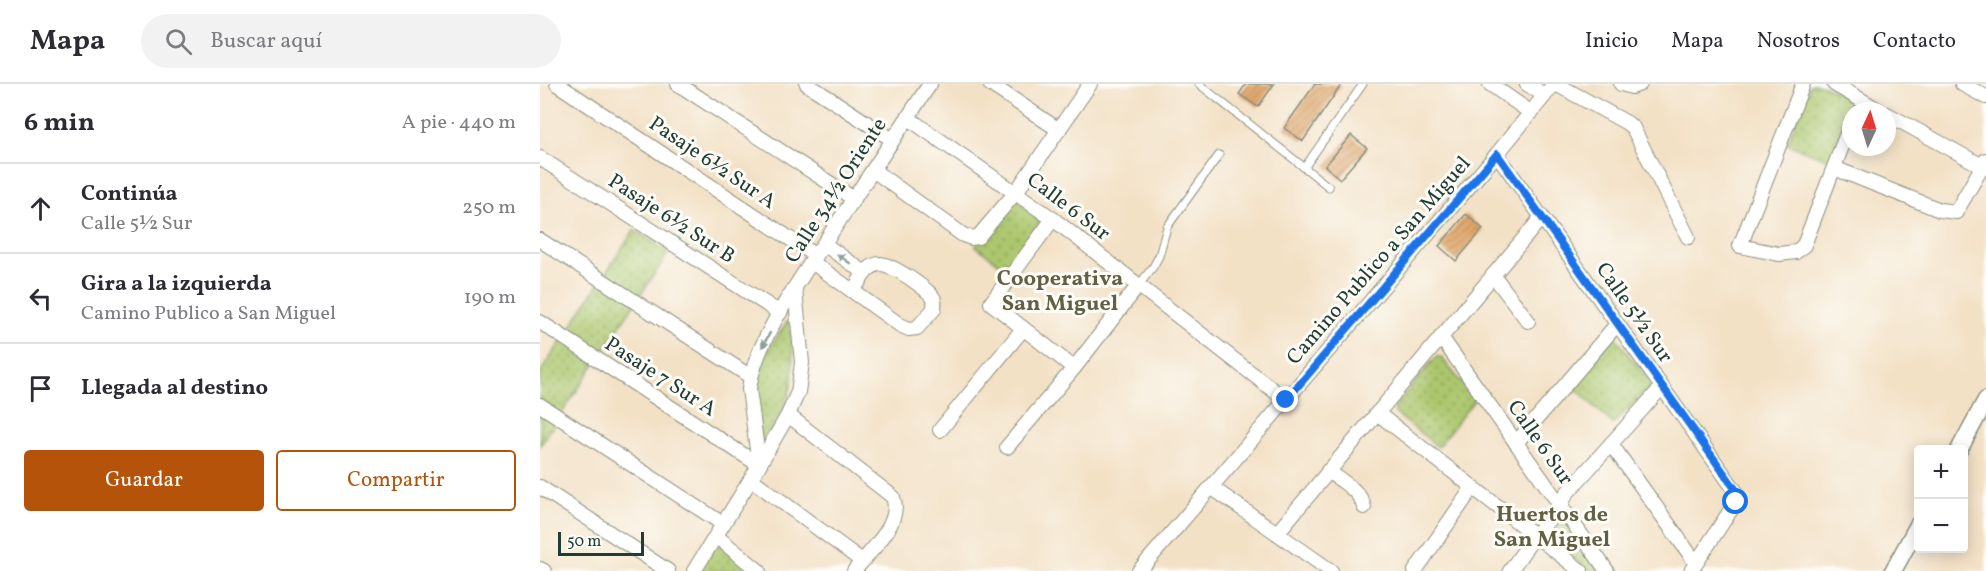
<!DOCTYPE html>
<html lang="es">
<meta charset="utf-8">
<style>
:root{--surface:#fff;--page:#f2f2f3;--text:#2b2b33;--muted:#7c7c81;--line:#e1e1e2;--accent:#b45309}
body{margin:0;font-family:Vollkorn,serif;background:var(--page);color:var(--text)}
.controls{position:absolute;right:18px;bottom:18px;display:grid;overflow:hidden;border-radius:6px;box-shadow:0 3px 15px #0003}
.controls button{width:54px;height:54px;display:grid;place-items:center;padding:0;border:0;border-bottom:2px solid var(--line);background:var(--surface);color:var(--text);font:30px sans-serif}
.compass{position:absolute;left:1302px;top:18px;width:54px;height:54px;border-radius:50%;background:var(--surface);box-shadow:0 3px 15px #0003;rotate:4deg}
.scale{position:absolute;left:18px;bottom:15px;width:86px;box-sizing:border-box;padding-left:6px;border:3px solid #1f3d34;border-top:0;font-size:16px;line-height:21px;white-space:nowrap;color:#1f3d34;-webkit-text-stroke:4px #fdfcf7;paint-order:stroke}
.stop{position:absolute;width:18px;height:18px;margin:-14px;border:4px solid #1a73e8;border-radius:50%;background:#fff}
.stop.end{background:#1a73e8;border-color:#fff;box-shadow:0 2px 6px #0008}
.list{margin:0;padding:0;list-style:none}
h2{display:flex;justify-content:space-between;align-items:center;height:78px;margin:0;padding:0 24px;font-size:26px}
h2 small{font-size:20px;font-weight:400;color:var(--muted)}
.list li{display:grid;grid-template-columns:39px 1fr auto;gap:18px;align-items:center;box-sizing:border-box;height:90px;padding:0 24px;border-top:2px solid var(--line)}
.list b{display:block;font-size:22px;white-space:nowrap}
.list p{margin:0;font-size:20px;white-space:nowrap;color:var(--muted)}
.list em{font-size:20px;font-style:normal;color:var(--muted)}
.actions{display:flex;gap:12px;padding:18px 24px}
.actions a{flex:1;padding:14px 0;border:2px solid var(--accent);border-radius:6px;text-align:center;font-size:21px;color:var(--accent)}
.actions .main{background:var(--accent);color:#fff}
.icon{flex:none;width:33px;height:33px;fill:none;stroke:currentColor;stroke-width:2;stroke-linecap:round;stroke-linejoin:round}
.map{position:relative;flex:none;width:1446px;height:487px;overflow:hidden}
header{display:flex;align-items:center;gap:36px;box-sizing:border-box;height:84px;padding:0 30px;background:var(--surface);border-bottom:2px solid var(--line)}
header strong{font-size:28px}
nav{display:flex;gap:33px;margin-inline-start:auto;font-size:21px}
.search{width:420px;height:54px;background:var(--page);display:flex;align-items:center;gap:15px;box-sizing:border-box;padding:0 21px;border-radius:33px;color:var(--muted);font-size:22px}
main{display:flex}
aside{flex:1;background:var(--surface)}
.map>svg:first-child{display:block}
</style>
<header>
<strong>Mapa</strong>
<div class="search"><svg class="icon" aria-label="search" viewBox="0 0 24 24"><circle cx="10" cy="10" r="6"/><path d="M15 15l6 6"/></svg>Buscar aquí</div>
<nav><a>Inicio</a><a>Mapa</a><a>Nosotros</a><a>Contacto</a></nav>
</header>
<main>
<aside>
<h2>6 min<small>A pie · 440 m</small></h2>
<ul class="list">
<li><svg class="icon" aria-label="ahead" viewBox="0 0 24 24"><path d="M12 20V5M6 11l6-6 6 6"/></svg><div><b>Continúa</b><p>Calle 5½ Sur</p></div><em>250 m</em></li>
<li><svg class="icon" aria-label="left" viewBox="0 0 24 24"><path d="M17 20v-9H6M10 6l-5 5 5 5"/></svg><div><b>Gira a la izquierda</b><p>Camino Publico a San Miguel</p></div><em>190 m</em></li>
<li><svg class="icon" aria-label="arrive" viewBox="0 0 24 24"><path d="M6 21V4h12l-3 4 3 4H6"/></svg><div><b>Llegada al destino</b></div></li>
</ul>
<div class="actions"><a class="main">Guardar</a><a>Compartir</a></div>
</aside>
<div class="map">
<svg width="1446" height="487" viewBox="0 0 1446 487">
<defs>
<pattern id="park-dots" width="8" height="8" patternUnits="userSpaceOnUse" patternTransform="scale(1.5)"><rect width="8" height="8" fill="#abc66c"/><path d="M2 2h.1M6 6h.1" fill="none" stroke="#8ba25a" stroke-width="1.8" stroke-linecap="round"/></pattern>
<pattern id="building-hatch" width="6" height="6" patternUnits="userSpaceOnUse" patternTransform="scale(1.5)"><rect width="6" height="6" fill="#dfa161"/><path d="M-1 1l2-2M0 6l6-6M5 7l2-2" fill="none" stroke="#b48451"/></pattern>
</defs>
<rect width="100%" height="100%" fill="#fdfcf7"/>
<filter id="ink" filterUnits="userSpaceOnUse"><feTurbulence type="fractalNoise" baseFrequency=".0167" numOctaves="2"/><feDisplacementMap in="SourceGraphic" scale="12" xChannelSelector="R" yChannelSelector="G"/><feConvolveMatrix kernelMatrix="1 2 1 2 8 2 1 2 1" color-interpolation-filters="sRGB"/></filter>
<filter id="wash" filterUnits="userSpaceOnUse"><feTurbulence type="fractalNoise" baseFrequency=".008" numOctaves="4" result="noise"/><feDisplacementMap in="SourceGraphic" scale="24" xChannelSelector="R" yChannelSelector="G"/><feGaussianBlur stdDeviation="1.35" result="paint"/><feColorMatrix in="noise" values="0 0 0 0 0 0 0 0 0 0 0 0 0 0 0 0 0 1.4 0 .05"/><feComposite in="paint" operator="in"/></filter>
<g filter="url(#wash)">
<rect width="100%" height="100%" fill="#f3e1c6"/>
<path fill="#abc66c" stroke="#658250" stroke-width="1.5" d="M1022 439 1027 440 1059 487H1050L1014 458 1011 449Z"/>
<g fill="url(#park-dots)" stroke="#658250" stroke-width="1.5">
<path d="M1272 0C1286 0 1303 9 1310 22L1290 76 1247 60 1269 2Z"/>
<path d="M473 113 502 135 465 184 436 162Z"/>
<path d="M94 146 129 168 0 362V289Z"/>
<path d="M249 235C253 259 256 293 247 316 241 331 229 346 221 361 219 344 215 325 215 308 216 281 234 257 249 235Z"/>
<path d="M1073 250 1112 301 1073 340 1032 301Z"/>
<path d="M896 273H901L935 315 898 363 855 329V322Z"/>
<path d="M174 457 215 487H157Z"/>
</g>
<g id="blocks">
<g fill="url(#building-hatch)">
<path d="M706 0H734L718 23 699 10Z"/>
<path d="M775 0H802L763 57 744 44Z"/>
<path d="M811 51 827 64 800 95 785 82Z"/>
<path d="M926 130 943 145 916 177 899 162Z"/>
</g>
</g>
</g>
<g filter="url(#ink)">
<use href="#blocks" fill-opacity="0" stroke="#898f7d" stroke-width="1.5"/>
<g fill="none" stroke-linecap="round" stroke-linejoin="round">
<g stroke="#898f7d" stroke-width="9">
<g id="service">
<path d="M659 0 789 103"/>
<path d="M764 84 823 0"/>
<path d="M598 202 613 183 619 172 627 143 679 71"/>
</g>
</g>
<g stroke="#898f7d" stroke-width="16">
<g id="minor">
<path d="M17 0 276 172"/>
<path d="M138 0 314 115"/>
<path d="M267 0 353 56"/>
<path d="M450 0 519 46"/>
<path d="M950 0 990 28"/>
<path d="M987 0 1004 11"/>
<path d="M1016 0 1087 39 1093 44 1148 153"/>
<path d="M1081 0 1092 3 1100 0"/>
<path d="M1263 0 1200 162 1239 170 1256 168 1264 161 1311 39"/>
<path d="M1294 0 1340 27"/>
<path d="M1422 0 1446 13"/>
<path d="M1347 30 1446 84"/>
<path d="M368 34 513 135 746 316"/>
<path d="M957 70 1197 409 1196 418 1151 487"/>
<path d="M0 74 240 229"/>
<path d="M1294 84 1400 126 1416 128 1446 76"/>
<path d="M333 86 423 151 431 154 438 153 476 108 550 0"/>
<path d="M513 135 451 219 534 284"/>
<path d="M0 156 211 293"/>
<path d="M284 160 325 189"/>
<path d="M272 178 360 241 369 245 377 244 394 225C394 222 395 218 394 215 390 206 349 178 339 180 326 182 320 197 313 207"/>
<path d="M953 191 988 237"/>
<path d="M0 238 219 381"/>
<path d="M901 253 1067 487"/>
<path d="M0 321 183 440"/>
<path d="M837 329 1041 487"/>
<path d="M248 331 353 413C363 439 330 467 314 487"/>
<path d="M400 346 483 245"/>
<path d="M976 359 1077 240"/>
<path d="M1071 360 1156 479"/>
<path d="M467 363 534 284 598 202"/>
<path d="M219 381 209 305C215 256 263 191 291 149 324 99 357 50 390 0"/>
<path d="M788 387C801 397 820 406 824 423"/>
<path d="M211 395 322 477"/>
<path d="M0 403 128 487"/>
<path d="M671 403 791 487"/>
<path d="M737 449 1002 133"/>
<path d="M176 452 219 487"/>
<path d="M0 485 4 487"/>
<path d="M154 487 211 395 248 331 258 308 262 279 255 205"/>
<path d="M599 487 957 70 1014 0"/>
<path d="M875 487 933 403"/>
<path d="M970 487 995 451 1021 422 1026 410 1122 303"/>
</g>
</g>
<g stroke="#898f7d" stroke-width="19">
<g id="tertiary">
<path d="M1419 366 1446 316"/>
<path d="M1353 487 1378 441"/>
</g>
</g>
<use href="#service" stroke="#fff" stroke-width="7"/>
<use href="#minor" stroke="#fff" stroke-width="14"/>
<use href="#tertiary" stroke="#fff" stroke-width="16"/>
</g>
<defs><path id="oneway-solid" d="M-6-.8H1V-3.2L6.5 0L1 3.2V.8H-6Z" transform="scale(1.5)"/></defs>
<g fill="#8f9e9a">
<use href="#oneway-solid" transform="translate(304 175) rotate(-145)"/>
<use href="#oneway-solid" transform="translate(226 256) rotate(119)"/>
</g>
</g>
<g fill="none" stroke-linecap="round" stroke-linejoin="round" filter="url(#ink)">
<path stroke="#1a73e8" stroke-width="8" d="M746 316 957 70 1196 406 1198 412 1196 418"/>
</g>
<g text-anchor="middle" stroke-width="6" stroke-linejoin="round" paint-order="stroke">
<g font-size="21" fill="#1f3d34" stroke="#fdfcf7">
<text transform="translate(173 78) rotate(34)" y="7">Pasaje 6½ Sur A</text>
<text transform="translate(295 106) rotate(-57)" y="7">Calle 34½ Oriente</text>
<text transform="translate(529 122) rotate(37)" y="7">Calle 6 Sur</text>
<text transform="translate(132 134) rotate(33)" y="7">Pasaje 6½ Sur B</text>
<text transform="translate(838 176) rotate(-49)" y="7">Camino Publico a San Miguel</text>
<text transform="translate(1095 228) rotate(55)" y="7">Calle 5½ Sur</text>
<text transform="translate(121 292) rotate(33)" y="7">Pasaje 7 Sur A</text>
<text transform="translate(1001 358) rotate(55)" y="7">Calle 6 Sur</text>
</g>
<g font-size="22" font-weight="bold" fill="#626044" stroke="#fdfcf7">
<text x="520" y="201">Cooperativa<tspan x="520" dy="25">San Miguel</tspan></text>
<text x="1012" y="437">Huertos de<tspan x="1012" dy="25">San Miguel</tspan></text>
</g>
</g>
</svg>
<div class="controls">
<button>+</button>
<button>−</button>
</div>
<svg class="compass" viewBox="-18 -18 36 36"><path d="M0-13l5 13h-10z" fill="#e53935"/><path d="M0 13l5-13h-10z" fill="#7c7c81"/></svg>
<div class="scale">50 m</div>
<div class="stop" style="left:1196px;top:418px"></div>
<div class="stop end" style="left:746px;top:316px"></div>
</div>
</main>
